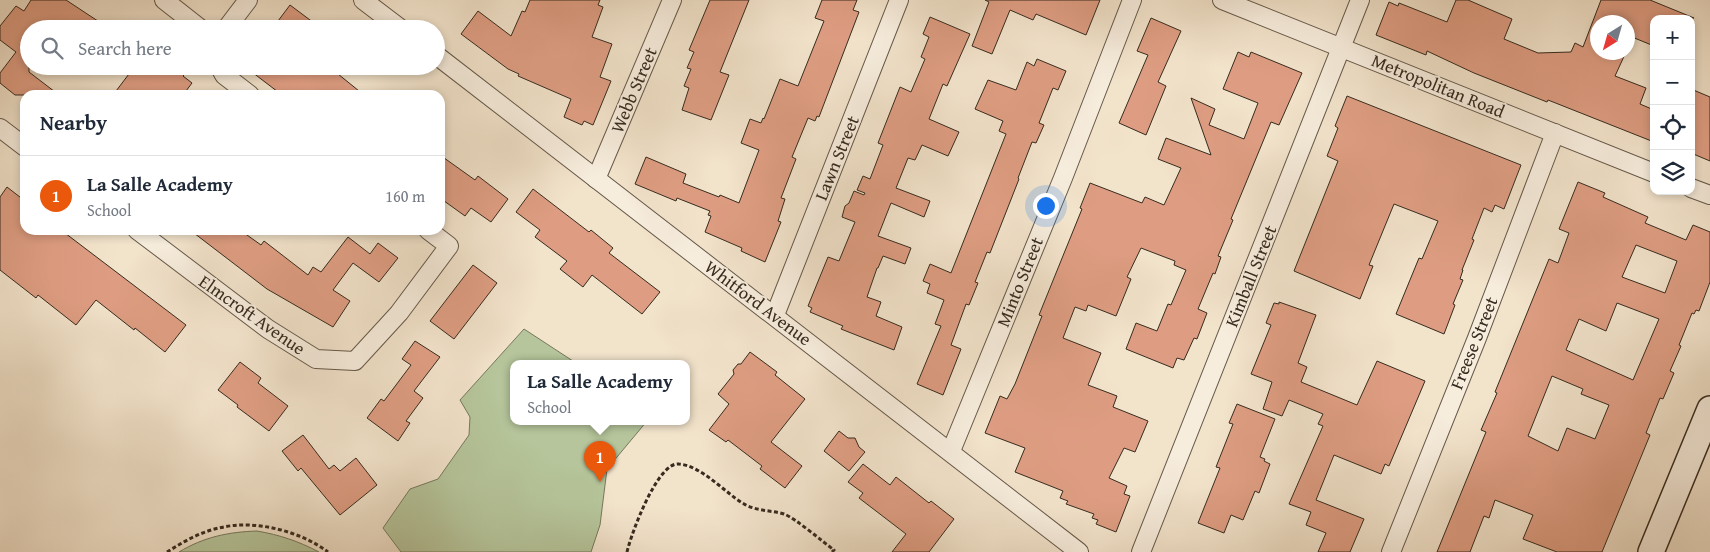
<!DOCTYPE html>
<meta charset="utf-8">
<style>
:root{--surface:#fff;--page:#f6f6f7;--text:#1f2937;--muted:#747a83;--line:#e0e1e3;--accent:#ea580c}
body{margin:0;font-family:"Gentium Book Plus",serif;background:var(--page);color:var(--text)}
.controls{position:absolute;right:15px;top:15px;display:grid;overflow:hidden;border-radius:10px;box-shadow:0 2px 8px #0003}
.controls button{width:45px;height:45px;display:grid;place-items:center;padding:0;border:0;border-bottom:1px solid var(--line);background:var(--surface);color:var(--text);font:25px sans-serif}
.compass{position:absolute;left:1590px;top:15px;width:45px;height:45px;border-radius:50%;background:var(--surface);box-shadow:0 2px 8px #0003;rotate:217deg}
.you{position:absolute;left:1045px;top:205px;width:18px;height:18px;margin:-12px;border:4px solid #fff;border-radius:50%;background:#1a73e8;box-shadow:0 0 0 8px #1a73e833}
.badge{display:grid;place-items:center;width:32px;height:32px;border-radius:50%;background:var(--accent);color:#fff;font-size:16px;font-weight:700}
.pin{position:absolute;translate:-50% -41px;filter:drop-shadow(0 1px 2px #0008)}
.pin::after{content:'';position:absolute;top:26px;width:18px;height:15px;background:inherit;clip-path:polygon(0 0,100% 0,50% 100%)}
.popup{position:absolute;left:510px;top:360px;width:180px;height:65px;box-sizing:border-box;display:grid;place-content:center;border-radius:10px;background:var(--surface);filter:drop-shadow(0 1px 4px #0005);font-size:16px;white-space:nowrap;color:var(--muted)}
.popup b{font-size:19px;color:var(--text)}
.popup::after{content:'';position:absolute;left:50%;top:100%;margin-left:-10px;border:10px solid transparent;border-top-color:var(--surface)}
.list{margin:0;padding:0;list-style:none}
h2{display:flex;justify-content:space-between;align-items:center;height:65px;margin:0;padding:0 20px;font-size:21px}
h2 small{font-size:16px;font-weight:400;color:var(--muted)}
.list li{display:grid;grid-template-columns:32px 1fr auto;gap:15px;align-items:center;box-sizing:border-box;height:80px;padding:0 20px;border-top:1px solid var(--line)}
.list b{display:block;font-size:19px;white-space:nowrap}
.list p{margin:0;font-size:16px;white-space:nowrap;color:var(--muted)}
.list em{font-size:16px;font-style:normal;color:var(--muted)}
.icon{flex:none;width:28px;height:28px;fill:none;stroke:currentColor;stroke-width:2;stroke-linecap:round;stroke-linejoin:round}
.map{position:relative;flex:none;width:1710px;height:552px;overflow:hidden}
.search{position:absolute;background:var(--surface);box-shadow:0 2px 8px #0003;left:20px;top:20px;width:425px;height:55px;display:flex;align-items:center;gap:12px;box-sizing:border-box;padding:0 18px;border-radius:28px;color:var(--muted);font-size:19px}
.panel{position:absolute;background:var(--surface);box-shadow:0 2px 8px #0003;left:20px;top:90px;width:425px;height:145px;border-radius:15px}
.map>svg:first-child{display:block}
</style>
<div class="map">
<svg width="1710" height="552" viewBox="0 0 1710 552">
<rect width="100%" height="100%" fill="#f2e3cb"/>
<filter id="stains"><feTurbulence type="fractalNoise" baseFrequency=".004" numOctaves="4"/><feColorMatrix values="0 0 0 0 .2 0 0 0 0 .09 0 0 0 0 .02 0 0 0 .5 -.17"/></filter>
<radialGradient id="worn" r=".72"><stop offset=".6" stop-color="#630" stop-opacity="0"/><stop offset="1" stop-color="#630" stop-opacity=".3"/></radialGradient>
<g fill="#b6c59b" stroke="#76785d">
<path d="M524 329 576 363H514V421H647L607 469 600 525 591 552H401L383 528 410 489 438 479 469 435 470 417 460 400Z"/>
<path d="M257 531C280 535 298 541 319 552H179C204 537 228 532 257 531Z"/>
</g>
<g fill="#de9d82" stroke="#372b1f" fill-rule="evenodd">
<path d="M31 0H66L110 29H29V72L59 95H15L0 83V73L16 52 0 40V26L16 6 24 11Z"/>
<path d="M530 0H600L598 5 603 7 592 37 612 44 600 77 611 81 593 125 584 121 582 125 564 117 571 99 518 76 519 74 508 69 461 34 478 11 511 36 522 11 525 12Z"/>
<path d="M710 0H749L720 72 729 75 711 120 682 110 689 88 684 86 691 69 687 68 694 52 689 50Z"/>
<path d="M822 0H857L853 10 859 12 819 117 817 116 815 121 808 118 792 157 796 159 781 198 785 199 778 221 781 222 765 262 741 251 742 248 705 232 711 216 708 215 710 211 677 198 676 201 635 184 646 157 686 174 683 183 719 197 720 195 739 203 759 150 741 143 750 119 761 123 763 118 764 119 780 79 798 86 824 21 815 18Z"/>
<path d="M985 0H1100L1086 35 1036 14 1033 20 1010 10 992 54 972 46 989 2Z"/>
<path d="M1456 0H1468L1512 19 1504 39 1538 53 1571 52 1575 43 1583 47 1601 0H1650L1694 18 1654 19V46L1632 37 1628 48V22H1598V52H1626L1615 76 1646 88 1640 104 1654 110V142L1548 100 1547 102 1474 73 1427 51 1426 55 1376 35 1389 2 1398 6 1399 3 1447 22Z"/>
<path d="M290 5 322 29H272Z"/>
<path d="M930 17 970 34 947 86 943 84 929 119 959 132 948 156 922 145 915 160 908 158 896 188 930 201 924 217 891 203 878 236 911 248 905 264 883 256 878 268H877L867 297 881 302 876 316 902 327 894 350 841 329 843 326 810 312 812 308 808 306 828 257 839 261 855 222 842 217 845 206 849 203 854 191 864 195 865 193 857 190 863 176 870 179 883 145 878 143 900 87 911 92 925 59 921 57 929 37 923 34Z"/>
<path d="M1151 18 1181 31 1158 82 1166 86 1146 135 1119 123 1148 55 1137 51Z"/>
<path d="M1238 52 1249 57 1251 52 1302 73 1279 125 1271 122 1231 219 1233 220 1218 256 1221 257 1215 274 1213 273 1198 309 1207 313 1197 339 1194 338 1184 360 1177 358 1173 368 1126 349 1136 323 1157 331 1168 304 1171 305 1186 270 1174 265 1175 261 1141 248 1127 277 1131 279 1116 316 1088 305 1086 311 1075 307 1063 338 1101 353 1088 385 1117 396 1113 407 1148 421 1135 452 1124 448 1109 478 1127 486 1124 494 1130 496 1116 532 1096 524 1098 520 1092 518 1094 514 1066 504 1068 501 1060 498 1063 491 1015 472 1025 448 985 433 1000 396 1007 399 1015 384 1042 316 1039 315 1082 209 1080 208 1090 183 1142 203 1145 197 1164 205 1181 168 1158 159 1166 138 1211 155 1191 98 1215 109 1209 125 1244 139 1258 103 1223 89Z"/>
<path d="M1037 59 1066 71 1058 90 1053 88 1039 123 1044 125 1036 143 1032 142 1018 178 1019 179 990 253 987 252 975 282 978 283 969 305 966 304 951 345 961 349 943 395 917 384 941 326 935 324 944 300 927 293 930 284 923 281 930 264 951 273 1006 134 999 131 1003 121 975 109 988 80 1016 90 1027 62 1034 66Z"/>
<path d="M135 66H175L185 74 183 76 192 83 183 95H113Z"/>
<path d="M244 66H345L338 74 364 95H282Z"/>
<path d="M1691 89 1710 97V161L1691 153Z"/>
<path d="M1347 96 1521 165 1504 209 1495 205 1492 212 1484 208 1472 239 1474 240 1462 270H1463L1460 279 1463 280 1453 304 1455 305 1444 334 1396 314 1419 258 1422 259 1438 221 1394 204 1369 265 1373 266 1360 299 1294 271 1338 161 1327 156 1338 128 1335 126Z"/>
<path d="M440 155 475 180 478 176 508 199 491 222 471 208 465 216 440 198Z"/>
<path d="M1578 182 1605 193 1603 197 1648 217 1645 223 1686 240 1693 225 1710 232V282L1699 311 1696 310 1694 314 1692 313 1679 345 1681 346 1670 371 1674 373 1663 399 1660 398 1646 433 1650 435 1602 552H1557L1523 539 1533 515 1495 500 1489 518 1484 516 1470 552H1437L1486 432 1481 430 1497 393 1495 392 1549 259 1558 263 1569 233 1559 229ZM1636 245 1677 261 1665 293 1622 277ZM1617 303 1659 319 1633 380 1566 350 1579 319 1606 331ZM1552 376 1583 389 1581 394 1609 405 1595 439 1567 428 1558 451 1528 436Z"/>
<path d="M7 187 25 201V230H61L186 325 165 352 135 328 134 330 96 300 76 325 38 295 36 298 0 270V197Z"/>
<path d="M533 189 589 232 591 230 613 248 609 253 660 292 642 314 592 275 583 287 560 269 567 261 535 237 540 230 516 212Z"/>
<path d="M190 230H240L261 245 264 241 308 275 313 267 321 272 348 237 370 254 378 243 398 258 379 282 353 263 333 290 350 301 333 327 267 289Z"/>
<path d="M473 265 497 283 454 339 430 321Z"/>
<path d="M1279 302 1316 315 1298 363 1307 367 1301 382 1357 405 1377 361 1425 381 1389 466 1385 464 1381 474 1334 455 1316 500 1364 519 1350 552H1318L1326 533 1306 525 1311 512 1289 504 1323 426 1318 424 1323 414 1289 400 1282 416 1263 409 1272 382 1251 374 1271 325 1266 323 1274 303 1279 304Z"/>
<path d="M415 341 440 357 414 391 423 398 406 421 410 423 398 441 367 418 381 399 384 401 411 365 402 359Z"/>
<path d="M750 352 777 372 775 375 805 399 771 442 802 466 785 488 760 469 762 466 728 440 726 442 709 430 729 404 718 394 734 374 733 370 738 364H741Z"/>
<path d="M240 362 261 378 258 383 288 406 269 431 237 407 238 405 218 390Z"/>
<path d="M1237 404 1275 419 1260 457 1265 459 1264 461 1270 464 1259 493 1255 491 1243 520 1231 515 1224 533 1198 523 1220 468 1216 467 1233 424 1229 423Z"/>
<path d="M839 431 848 438H855L859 447 865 452 849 471 824 451Z"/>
<path d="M303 435 329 469 334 465 340 471 356 458 377 485 340 515 301 468 298 471 282 451Z"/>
<path d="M863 464 890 485 896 477 929 503 931 501 954 519 929 552H892L906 534 859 498 863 493 848 482Z"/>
</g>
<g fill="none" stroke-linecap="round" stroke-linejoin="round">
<g stroke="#66594a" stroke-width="20">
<g id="street">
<path d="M164 0 201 29"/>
<path d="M363 0 401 29"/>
<path d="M1222 0 1654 173"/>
<path d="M226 29 248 0"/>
<path d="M436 55 1079 552"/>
<path d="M219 66 224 75 250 95"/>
<path d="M0 128 25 147"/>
<path d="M596 179 672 0"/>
<path d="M1691 188 1710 195"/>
<path d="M137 230 268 329 316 359 355 361 399 313 449 246 428 230"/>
<path d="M775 315 899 0"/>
<path d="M951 451 1063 178 1132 0"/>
<path d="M1141 552 1360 0"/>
<path d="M1391 552 1477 338 1555 133"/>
</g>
</g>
<g stroke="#372b1f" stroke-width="28">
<path id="secondary" d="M1651 552 1710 409"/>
</g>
<g stroke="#372b1f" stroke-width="3" stroke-dasharray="4 2.5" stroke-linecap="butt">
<path d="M167 552C183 542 200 532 219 528 254 519 300 531 328 552"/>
<path d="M627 552C631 534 658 461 679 464 702 466 724 492 744 504 756 511 770 510 784 514 795 518 823 542 834 550L832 552"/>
</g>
<use href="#street" stroke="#f7eddd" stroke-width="18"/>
<use href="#secondary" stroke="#f7eddd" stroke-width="25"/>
</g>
<g text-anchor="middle" stroke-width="4" stroke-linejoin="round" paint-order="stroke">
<g font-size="18" fill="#372b1f" stroke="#f7eddd">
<text transform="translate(1438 86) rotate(22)" y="6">Metropolitan Road</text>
<text transform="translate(634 90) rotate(-67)" y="6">Webb Street</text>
<text transform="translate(837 158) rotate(-68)" y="6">Lawn Street</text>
<text transform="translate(1251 276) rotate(-68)" y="6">Kimball Street</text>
<text transform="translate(1020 282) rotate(-68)" y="6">Minto Street</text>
<text transform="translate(758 303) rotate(37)" y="6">Whitford Avenue</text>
<text transform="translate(252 315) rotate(35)" y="6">Elmcroft Avenue</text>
<text transform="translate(1474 343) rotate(-68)" y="6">Freese Street</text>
</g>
</g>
<rect width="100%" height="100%" filter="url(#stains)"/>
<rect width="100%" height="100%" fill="url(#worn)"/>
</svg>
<div class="controls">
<button>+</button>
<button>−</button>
<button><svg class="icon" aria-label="locate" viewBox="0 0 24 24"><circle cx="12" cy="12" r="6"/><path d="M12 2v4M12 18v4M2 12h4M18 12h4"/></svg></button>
<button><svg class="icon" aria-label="layers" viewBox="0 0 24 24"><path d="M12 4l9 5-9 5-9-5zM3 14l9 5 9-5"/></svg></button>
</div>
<svg class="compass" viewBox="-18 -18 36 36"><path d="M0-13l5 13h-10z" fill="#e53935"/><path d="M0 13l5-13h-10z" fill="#747a83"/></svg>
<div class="you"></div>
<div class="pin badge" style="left:600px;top:482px">1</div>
<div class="popup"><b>La Salle Academy</b>School</div>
<div class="search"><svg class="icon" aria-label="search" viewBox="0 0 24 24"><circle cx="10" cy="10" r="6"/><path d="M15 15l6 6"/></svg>Search here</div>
<section class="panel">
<h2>Nearby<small></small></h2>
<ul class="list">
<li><span class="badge">1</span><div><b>La Salle Academy</b><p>School</p></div><em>160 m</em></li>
</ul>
</section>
</div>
